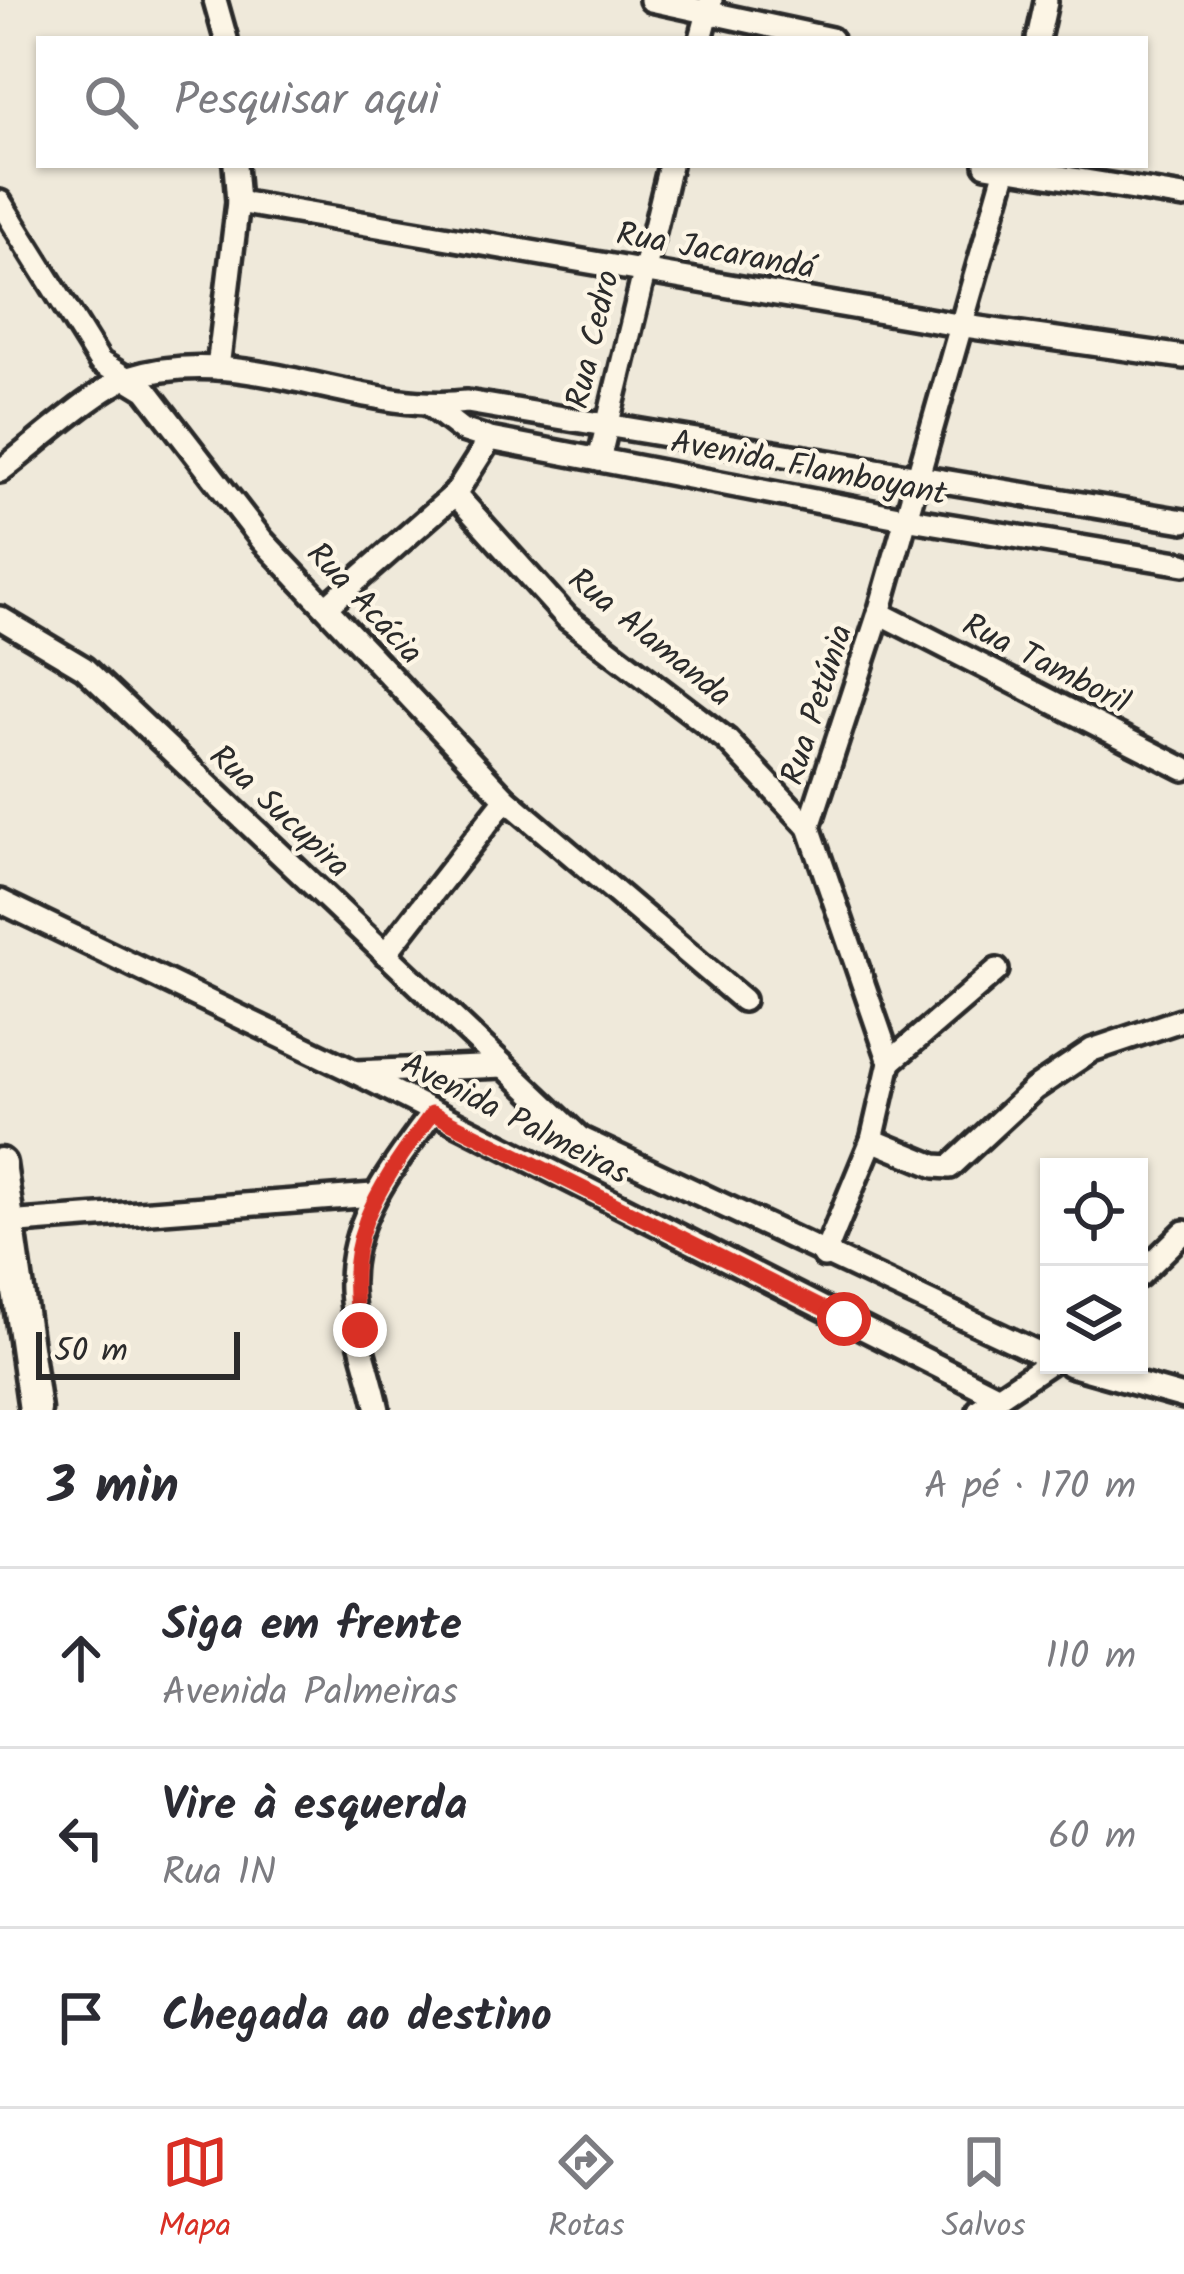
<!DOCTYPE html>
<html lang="pt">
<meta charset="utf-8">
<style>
:root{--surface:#fff;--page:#f7f7f7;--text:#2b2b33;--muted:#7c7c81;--line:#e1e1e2;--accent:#d93025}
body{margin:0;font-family:Kalam,sans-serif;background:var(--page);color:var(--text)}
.controls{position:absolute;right:36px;bottom:36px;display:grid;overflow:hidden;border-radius:0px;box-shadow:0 3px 9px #0004}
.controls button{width:108px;height:108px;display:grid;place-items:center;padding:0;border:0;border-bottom:3px solid var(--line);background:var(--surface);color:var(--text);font:60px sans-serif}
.scale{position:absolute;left:36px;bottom:30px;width:204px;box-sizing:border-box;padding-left:12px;border:6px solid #2b2b2b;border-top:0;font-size:33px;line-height:42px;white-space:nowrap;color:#2b2b2b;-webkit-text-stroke:9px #fcf5e5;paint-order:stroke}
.stop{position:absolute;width:36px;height:36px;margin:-27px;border:9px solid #d93025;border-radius:50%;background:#fff}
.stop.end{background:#d93025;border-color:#fff;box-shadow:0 3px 12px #0008}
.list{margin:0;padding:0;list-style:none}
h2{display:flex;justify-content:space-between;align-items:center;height:156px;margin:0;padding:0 48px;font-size:51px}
h2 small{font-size:39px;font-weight:400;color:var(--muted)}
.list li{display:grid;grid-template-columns:78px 1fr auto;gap:36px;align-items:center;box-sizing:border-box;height:180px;padding:0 48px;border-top:3px solid var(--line)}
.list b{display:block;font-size:45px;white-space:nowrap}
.list p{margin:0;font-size:39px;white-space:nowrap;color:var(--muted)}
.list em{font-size:39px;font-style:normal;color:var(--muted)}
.icon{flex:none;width:66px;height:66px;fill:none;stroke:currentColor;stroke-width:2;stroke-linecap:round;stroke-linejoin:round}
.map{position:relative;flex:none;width:1184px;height:1410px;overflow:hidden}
.search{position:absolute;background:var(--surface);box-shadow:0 3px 9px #0004;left:36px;right:36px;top:36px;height:132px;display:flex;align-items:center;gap:30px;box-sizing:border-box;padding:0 42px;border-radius:0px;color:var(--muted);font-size:45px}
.sheet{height:696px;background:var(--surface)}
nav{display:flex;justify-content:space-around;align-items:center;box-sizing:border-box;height:168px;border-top:3px solid var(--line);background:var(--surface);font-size:33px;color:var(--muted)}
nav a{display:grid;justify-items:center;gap:6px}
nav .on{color:var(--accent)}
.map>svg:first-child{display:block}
</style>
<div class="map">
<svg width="1184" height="1410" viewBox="0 0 1184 1410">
<rect width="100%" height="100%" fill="#efe9da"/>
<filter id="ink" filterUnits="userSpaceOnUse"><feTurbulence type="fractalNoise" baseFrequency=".00833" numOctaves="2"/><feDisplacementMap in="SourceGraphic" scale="24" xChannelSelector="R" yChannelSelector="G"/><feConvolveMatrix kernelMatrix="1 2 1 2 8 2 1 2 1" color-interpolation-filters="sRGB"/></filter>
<g filter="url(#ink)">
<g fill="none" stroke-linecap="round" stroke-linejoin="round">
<g stroke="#2b2b2b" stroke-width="30">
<g id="street">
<path d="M215 0 226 39"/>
<path d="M651 0 831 39"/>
<path d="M701 39 711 1"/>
<path d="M1038 39 1046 2"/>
<path d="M986 165 1184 197"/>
<path d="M0 202 100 362 146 390 262 540 506 799 743 1000"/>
<path d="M238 202 958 325 1184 357"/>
<path d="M218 368 238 202 235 165"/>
<path d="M431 406 462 430 490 439 904 518 1184 564"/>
<path d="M599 460 670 165"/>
<path d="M0 471C29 450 98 387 128 378 244 341 358 415 467 402L1184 521"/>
<path d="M455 494 567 618 727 740 809 827"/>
<path d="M326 607 455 494 490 439"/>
<path d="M879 613 1184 769"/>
<path d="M0 618 84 668 580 1138 1049 1358"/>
<path d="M0 901 355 1072 999 1397"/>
<path d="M385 954 506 799"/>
<path d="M890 1062 997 970"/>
<path d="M355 1072 504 1066"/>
<path d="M872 1140 935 1166 950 1167 1034 1089 1092 1050 1184 1019"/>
<path d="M7 1223 373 1195"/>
<path d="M824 1256 872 1140 890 1062 809 827 879 613 1007 165"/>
<path d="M1139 1276 1184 1232"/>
<path d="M1070 1365 1184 1397"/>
<path d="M378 1410C370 1372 353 1329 351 1290 348 1220 394 1166 432 1113"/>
<path d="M979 1410 1049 1363"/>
</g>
</g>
<g stroke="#2b2b2b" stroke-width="39">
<path id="secondary" d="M0 1164 35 1410"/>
</g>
<use href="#street" stroke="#fcf5e5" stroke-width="21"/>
<use href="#secondary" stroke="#fcf5e5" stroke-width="30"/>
</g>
</g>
<g fill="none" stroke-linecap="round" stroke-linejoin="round" filter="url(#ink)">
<path stroke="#d93025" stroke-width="15" d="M360 1330C339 1236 380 1186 432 1113L844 1319"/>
</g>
<g text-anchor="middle" stroke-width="9" stroke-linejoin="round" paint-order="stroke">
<g font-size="33" fill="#2b2b2b" stroke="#fcf5e5">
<text transform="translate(716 249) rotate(10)" y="12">Rua Jacarandá</text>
<text transform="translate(591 339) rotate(-77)" y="12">Rua Cedro</text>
<text transform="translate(809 466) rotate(11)" y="12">Avenida Flamboyant</text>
<text transform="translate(366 602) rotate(47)" y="12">Rua Acácia</text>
<text transform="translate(651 636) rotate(39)" y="12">Rua Alamanda</text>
<text transform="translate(1047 662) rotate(27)" y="12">Rua Tamboril</text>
<text transform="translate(815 704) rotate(-72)" y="12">Rua Petúnia</text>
<text transform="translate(281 810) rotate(43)" y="12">Rua Sucupira</text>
<text transform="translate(516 1117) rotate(27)" y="12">Avenida Palmeiras</text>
</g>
</g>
</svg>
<div class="controls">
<button><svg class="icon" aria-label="locate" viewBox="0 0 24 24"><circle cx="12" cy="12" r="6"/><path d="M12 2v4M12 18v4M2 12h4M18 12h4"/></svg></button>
<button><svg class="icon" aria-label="layers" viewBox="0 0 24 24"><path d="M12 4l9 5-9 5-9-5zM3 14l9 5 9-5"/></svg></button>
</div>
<div class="scale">50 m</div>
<div class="stop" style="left:844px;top:1319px"></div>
<div class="stop end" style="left:360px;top:1330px"></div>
<div class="search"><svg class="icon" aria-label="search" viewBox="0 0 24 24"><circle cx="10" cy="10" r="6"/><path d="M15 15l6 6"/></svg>Pesquisar aqui</div>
</div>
<section class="sheet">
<h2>3 min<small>A pé · 170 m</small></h2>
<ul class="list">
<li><svg class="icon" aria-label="ahead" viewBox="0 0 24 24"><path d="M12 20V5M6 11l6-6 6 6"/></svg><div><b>Siga em frente</b><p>Avenida Palmeiras</p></div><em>110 m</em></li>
<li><svg class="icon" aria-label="left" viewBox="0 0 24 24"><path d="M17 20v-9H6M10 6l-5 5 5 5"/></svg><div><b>Vire à esquerda</b><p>Rua 1N</p></div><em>60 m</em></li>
<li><svg class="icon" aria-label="arrive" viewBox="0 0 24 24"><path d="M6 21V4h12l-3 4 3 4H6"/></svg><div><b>Chegada ao destino</b></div></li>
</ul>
</section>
<nav>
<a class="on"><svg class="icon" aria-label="map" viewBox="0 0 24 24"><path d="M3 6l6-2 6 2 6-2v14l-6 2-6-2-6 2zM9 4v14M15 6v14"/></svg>Mapa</a>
<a><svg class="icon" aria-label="directions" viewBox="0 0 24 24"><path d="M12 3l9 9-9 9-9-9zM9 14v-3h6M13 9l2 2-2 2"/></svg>Rotas</a>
<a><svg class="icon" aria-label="saved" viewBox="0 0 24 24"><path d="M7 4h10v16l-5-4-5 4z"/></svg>Salvos</a>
</nav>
